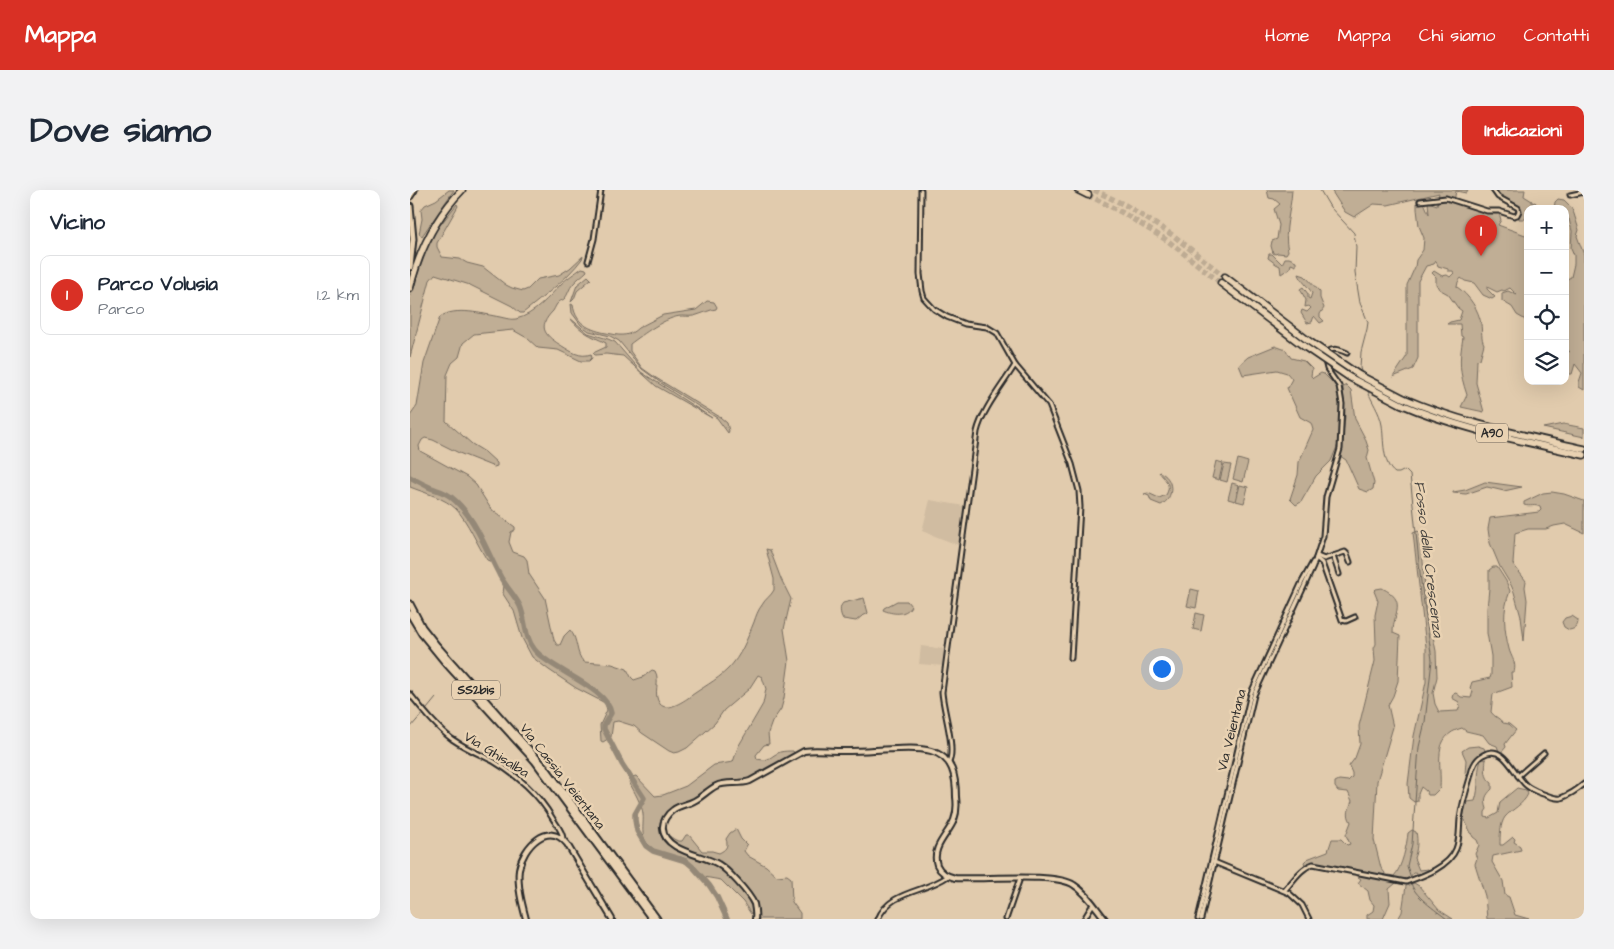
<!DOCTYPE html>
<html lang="it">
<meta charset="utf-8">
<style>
:root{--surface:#fff;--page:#f2f2f3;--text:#1f2937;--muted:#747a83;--line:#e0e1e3;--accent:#d93025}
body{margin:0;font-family:"Architects Daughter",sans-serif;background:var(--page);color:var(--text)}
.controls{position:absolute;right:15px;top:15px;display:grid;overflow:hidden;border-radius:10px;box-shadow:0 5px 20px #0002}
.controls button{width:45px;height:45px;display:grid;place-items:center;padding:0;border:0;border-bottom:1px solid var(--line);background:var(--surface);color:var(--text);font:25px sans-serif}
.you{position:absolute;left:751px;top:478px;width:18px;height:18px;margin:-12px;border:4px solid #fff;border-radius:50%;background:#1a73e8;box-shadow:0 0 0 8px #1a73e833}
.badge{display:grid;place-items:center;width:32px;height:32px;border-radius:50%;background:var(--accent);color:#fff;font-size:16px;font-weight:700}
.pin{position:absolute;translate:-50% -41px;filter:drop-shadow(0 1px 2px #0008)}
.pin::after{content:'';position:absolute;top:26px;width:18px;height:15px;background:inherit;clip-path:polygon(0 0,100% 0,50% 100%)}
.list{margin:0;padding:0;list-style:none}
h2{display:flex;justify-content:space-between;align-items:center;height:65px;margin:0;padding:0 20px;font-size:21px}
h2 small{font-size:16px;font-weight:400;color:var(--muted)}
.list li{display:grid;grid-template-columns:32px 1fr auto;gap:15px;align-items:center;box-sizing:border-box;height:80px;margin:0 10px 10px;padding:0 10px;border:1px solid var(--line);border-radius:10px}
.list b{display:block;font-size:19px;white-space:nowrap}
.list p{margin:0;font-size:16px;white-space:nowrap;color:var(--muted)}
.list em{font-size:16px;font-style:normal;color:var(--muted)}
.icon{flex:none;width:28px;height:28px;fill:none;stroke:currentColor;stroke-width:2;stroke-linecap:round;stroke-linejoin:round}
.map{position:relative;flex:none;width:1174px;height:729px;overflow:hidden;border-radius:10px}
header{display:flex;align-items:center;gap:30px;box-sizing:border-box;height:70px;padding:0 25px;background:var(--accent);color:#fff}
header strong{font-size:24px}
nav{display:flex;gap:28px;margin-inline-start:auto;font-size:18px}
.intro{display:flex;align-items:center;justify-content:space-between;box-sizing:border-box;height:120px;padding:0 30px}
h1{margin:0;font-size:35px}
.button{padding:12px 22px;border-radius:10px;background:var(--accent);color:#fff;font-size:18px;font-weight:700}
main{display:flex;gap:30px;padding:0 30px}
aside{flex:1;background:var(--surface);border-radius:10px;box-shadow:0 5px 20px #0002}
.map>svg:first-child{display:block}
</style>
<header>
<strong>Mappa</strong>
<nav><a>Home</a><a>Mappa</a><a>Chi siamo</a><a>Contatti</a></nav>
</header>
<div class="intro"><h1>Dove siamo</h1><a class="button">Indicazioni</a></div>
<main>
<aside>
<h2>Vicino<small></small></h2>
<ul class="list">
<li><span class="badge">1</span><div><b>Parco Volusia</b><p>Parco</p></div><em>1.2 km</em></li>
</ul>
</aside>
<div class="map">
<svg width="1174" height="729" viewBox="0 0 1174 729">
<rect width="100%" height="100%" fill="#e1cbad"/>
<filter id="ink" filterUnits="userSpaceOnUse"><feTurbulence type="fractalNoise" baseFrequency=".02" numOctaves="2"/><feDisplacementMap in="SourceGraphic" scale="10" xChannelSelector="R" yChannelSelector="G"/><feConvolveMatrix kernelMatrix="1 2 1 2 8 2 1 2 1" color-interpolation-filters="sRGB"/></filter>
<g filter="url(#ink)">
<g fill="#d0bca1">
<path d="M520 310 554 316 548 355 512 341Z"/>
<path d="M511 456 535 459 534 476 509 474Z"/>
</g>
<g fill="#c0ae95" stroke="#766c60">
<path d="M39 0H44L12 46 9 44 12 29 11 20 15 15 26 10Z"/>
<path d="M857 0H882C881 21 873 40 878 61L876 64 868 63 865 64 863 63 861 56 862 51 867 49 869 35 864 19 870 14 864 9 859 8Z"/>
<path d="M921 0H1058L1056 3 1046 1 1044 11 1058 15 1073 22 1081 20 1089 23 1091 30 1088 35 1118 46V135L1114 129 1107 125 1102 117 1092 111V103L1098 101 1107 105 1100 98 1094 101 1092 100 1087 102 1077 97V99L1085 107 1082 109 1073 105 1064 93 1055 91 1051 88 1048 92 1047 97C1059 105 1069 120 1071 134 1072 140 1071 149 1074 154L1070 169 1067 170 1066 193 1074 222 1051 217 1057 205C1049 181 1049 172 1053 147L1051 146 1050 134H1037L1040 132 1049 130 1052 121 1048 118 1038 104 1029 99 1026 94V87L1022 83 1024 81 1032 86 1037 85 1040 87 1044 83 1043 81H1038V79L1028 76 1026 71 1024 74 1016 76 1008 91V168L1003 179 983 187 997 166V95L1005 77 1006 70 1013 60 1014 48 1009 36 1007 19V10L1012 8 1019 24 1018 12 1027 15 1029 3 978 15 964 14 944 27 935 22Z"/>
<path d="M1083 0H1115L1114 6 1122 11V13L1125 12 1131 19H1118V29H1109L1108 20 1088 6Z"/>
<path d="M1148 9 1154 10 1161 17 1164 24 1169 40 1167 46 1174 65V200L1169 197V192L1172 183 1165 174 1162 184H1158L1156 177 1159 172 1155 167V159L1160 162 1155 157V90L1161 87 1164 74V65L1161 58 1162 41 1159 29 1155 32V19H1144L1145 12Z"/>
<path d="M47 14 48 16 27 53V57L32 67 50 69 57 73 73 77 96 95 102 98 113 101 118 99 128 89 149 85 160 78 173 66 172 69C156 90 134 106 113 123H110L102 116 60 95 25 84 20 90 0 167V109L8 75 23 44Z"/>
<path d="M859 64H862L872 74 875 68H879L886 71V76L881 74 880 78 871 84 870 76 866 74 858 68Z"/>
<path d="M172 78 176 79 177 81C172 86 167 89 163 94 159 98 158 105 155 108 154 110 151 110 149 112 146 114 145 118 143 121 126 138 136 146 152 156 162 162 170 168 181 164L182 168 179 171H171L148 160 128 158 117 148 103 140 64 144 53 153 49 167 42 173 37 185 36 231 62 254 75 262 87 273V276L84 277 49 263 23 250 15 248 12 250 9 256 10 261 57 287 66 295 81 319 105 337V340L101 342 99 352 103 362 114 366 117 370 119 384 135 408 144 450 147 455H150L154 446 160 440C169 450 165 464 174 472L202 474 217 479 221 487 224 490 233 487 242 480 245 481C251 491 242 504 250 514 257 522 272 512 278 508 291 498 306 491 318 479 331 466 337 449 344 432 346 426 348 420 352 415 355 409 361 406 364 400V389L356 359 360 360 371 389 381 409 374 439 379 471 374 508 371 519 362 532 358 543 359 554 354 555 346 565 347 569C360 572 360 566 370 562 374 561 379 561 383 561L384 563C369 572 353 583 337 590 327 594 316 590 307 594 299 597 292 604 285 609 278 612 270 613 263 617 251 624 245 643 256 653 271 660 288 666 303 674 319 681 338 704 344 721L341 724 333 712 311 690 294 687C288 680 280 670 271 667 267 666 264 668 260 668 254 666 237 656 235 650 231 642 234 633 233 624 233 617 223 599 219 592L222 587 226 586 245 606 253 605 276 596 304 575 323 572 328 557 353 514 356 499 352 487 348 485 339 499 314 520 305 533 277 558 269 562 264 563 259 561 232 543 224 536 208 531 203 532 201 547 193 552 191 551 190 535 197 520 195 513 166 498 139 480 122 467 112 448 104 421 93 404 94 395 82 372 77 370C68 356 57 330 46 319 35 308 15 303 0 297V226L7 216 14 173 30 127C45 116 73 124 90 127 95 128 101 130 106 129 124 125 139 107 151 94 157 88 165 83 172 78Z"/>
<path d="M889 84 895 86 910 102V108L914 118 910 124V127L914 131 910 133 904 126 902 132 897 133 891 123 892 120 897 122 901 118 899 116 895 117 896 110 890 99 893 97 898 104V108L900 109 902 103C898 96 891 91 889 84Z"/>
<path d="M178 86 181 89 167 101 164 109 161 112 167 95Z"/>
<path d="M297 111 304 112 307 117 306 119C299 120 294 123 287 125 282 127 278 126 272 126 257 126 232 145 220 154V161L232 178 246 188 310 227 317 233 319 241 318 243 307 228 251 193 232 179 209 151 200 146 179 141 171 135 162 123 161 114 163 115C166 136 183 141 202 144 211 146 220 146 228 138L253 125 286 120Z"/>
<path d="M160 128 178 143 198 149 205 152 231 182 302 228 246 196 213 166 196 164 185 165 183 163 196 157V153C180 145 172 143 160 128Z"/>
<path d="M865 156 876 160 881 168 894 171 902 179 901 186 903 188 911 183 914 184 925 195 930 205 929 252 921 271 906 286 891 312 886 315 880 309 888 285 889 272 903 240 901 233 890 227 877 198 882 189 877 183 867 180 833 185 829 175 838 167Z"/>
<path d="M936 195 941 200 945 229 955 248 959 260 957 268 964 293 963 299 958 302 949 299 936 270 930 266 935 227 933 197Z"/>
<path d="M1153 234 1174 238V247L1133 238Z"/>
<path d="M828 269 838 272 833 292 823 289Z"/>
<path d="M806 271 813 273 809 290 802 288Z"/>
<path d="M814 274 821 275 817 292 810 290Z"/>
<path d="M749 282C764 287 765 308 751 315L741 311 739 306 734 304 738 303 749 308 756 305C762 294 755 290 749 282Z"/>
<path d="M1075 292 1112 297 1094 301 1077 297 1056 304 1043 303V302L1055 300Z"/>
<path d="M822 293 829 295 825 311 818 309Z"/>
<path d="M830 295 838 297 834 313 826 311Z"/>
<path d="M1142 302 1154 304 1174 311V343L1155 334 1144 336 1136 339H1118L1105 343 1103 374 1116 391 1115 397 1117 410 1114 451 1111 427 1104 402 1101 395 1090 377 1080 353 1078 339 1080 328 1129 322 1131 320 1130 317C1125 314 1120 317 1114 315V312L1133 303Z"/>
<path d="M1008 341 1011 344 1016 413 1026 461 1027 487 1023 503 1025 514 1029 522 1048 521 1050 516 1049 512 1042 508 1043 504 1046 503 1051 507 1061 508 1063 501 1060 498 1062 492 1080 488 1081 485V466L1077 443V419L1079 398V380L1083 377H1087L1096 391 1100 401C1092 421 1094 439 1099 459 1101 467 1107 473 1104 482H1101L1102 497 1083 504 1081 522C1084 527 1090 528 1093 533L1099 534 1106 540 1095 554 1096 557 1090 564 1087 556 1079 553 1073 545 1056 541 1052 538C1021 546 1032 575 1030 598L1023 605H1018L1016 601 1011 597 1008 604V611L1004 612 999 608 998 594 1004 546 1016 492V457L1003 343Z"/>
<path d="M972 398C998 411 983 422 983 443L990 446 988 491 983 506 978 515 983 537 967 591 964 650 971 678 975 683 974 686 912 674 895 675 894 672 897 669 918 661 922 649H931L937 655 940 654 936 645 941 632C936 624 939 619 942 611L938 602 928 601 925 597V592L929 590 938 591 942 587V583L939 576 945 568 950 554 949 536 965 471 964 458 966 454 965 425 968 411 964 401 966 399Z"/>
<path d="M781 399 789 401 786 418 777 416Z"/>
<path d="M454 408 458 423 457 424 452 426 446 431 433 429C430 424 429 417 433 413Z"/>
<path d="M487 411H497L501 416C496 426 482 424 473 420L474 418Z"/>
<path d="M786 423 794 425 791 441 783 439Z"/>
<path d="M1162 426 1168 430C1168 437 1165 439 1159 440L1154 437 1152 432 1155 428Z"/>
<path d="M1068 556 1074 558 1075 560 1065 570 1057 586 1055 584 1056 570 1052 561 1058 557Z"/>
<path d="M1076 569C1075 578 1074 588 1082 593V599C1075 606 1074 609 1077 619L1075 622V627L1079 628 1088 623 1090 612 1107 598 1116 600 1118 604C1113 615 1102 619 1095 627 1090 634 1090 646 1090 655H1093L1103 647 1105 649 1104 652 1110 656 1111 660 1083 666 1082 672 1093 691 1095 705 1099 707 1105 725 1119 729H1077L1075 706 1065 674 1067 668 1065 664 1069 655 1067 650 1063 647 1053 627 1057 612 1065 611C1070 597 1066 584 1071 570Z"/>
<path d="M326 639 331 649 337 655 334 661 338 666 356 676 367 686 377 685 381 688 382 712 390 723V729H347L342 708 312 675 260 653 256 644C261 646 265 652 272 651L276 645H279L292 661H302L309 663C315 660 319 657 316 649L320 643Z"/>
<path d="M1002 640 1006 642C1008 650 1007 661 1004 668L1009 680 1018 679 1019 681 1012 684 1003 683 998 690 978 687V685L984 686C992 678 997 654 998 643Z"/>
<path d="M950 684 986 693 979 699 980 713 973 729H957V725L963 721 964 715 960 710 958 701 948 693 951 689 948 687Z"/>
<path d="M1004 693 1009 696 1029 720 1043 729H988L992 722 996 696Z"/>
</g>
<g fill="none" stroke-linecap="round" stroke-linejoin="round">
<g stroke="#6a6359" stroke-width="1">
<path d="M910 0 920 17 944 43 946 57 945 82 947 95 950 113 958 132 957 139 951 162 950 178 952 184"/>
<path d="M957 199C961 211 970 222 972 235 974 249 972 274 985 283H989L995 280 1000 285 1011 392 1022 470 1015 532 1009 557 1002 654 997 676 1001 688"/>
<path d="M17 519 26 508"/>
<path d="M0 538 13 523"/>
<path d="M1001 692C1002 705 1027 721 1037 729"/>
</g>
<path stroke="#948877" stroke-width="5.5" d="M0 287C5 290 11 293 17 296 24 300 34 301 41 307 65 326 75 358 89 384 94 395 104 404 110 416 116 430 114 446 124 459 140 480 197 497 201 523L194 535V539L212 574 234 608 225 624V630L227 641 236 656 243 661 276 671 283 677 299 695 307 707 317 729"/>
<g stroke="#bdab93" stroke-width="5.5" stroke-dasharray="5.5 3" stroke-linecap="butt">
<path d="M684 0 717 16 764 46 815 87"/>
<path d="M678 5 713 23 758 51 811 93"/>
</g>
<g stroke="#2b2b2b" stroke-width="7">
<g id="minor">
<path d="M511 0 510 84 512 101 514 108 524 119 537 127 555 134 577 137 587 143 605 175 639 215 662 274 669 301 670 317 661 468"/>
<path d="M1160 5 1174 2"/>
<path d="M1010 11 1036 8 1077 21H1089L1104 26 1107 25 1109 21 1108 18 1088 7 1083 0"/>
<path d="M178 71 184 49 191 0"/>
<path d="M907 366 914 369 935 362 937 364 940 372"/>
<path d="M923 366 929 384"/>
<path d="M906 368 912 373 932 430 936 431 945 427"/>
<path d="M0 504C13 520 26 537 42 549 55 558 69 564 83 571 108 586 128 603 143 629 147 635 153 642 153 649"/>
<path d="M539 572C546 558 533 520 532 502L567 242C572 220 593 195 605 175"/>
<path d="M1108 586 1134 563"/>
<path d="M804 672 879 703 892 715 899 729"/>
<path d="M875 700C883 691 891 678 903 674L996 692C1013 686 1039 677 1046 659 1050 649 1049 639 1050 629 1052 615 1056 601 1060 588 1062 579 1064 570 1073 565 1092 553 1103 581 1113 592 1118 599 1128 602 1136 605 1141 607 1146 609 1151 608 1159 605 1167 600 1174 594"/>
<path d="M468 729C480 700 515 703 538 686"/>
<path d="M596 729 610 688"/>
<path d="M674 729 683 714"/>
<path d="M788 729 841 503 892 392 903 372"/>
<path d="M791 729 844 505 903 377 913 346 916 307 930 259 932 214 929 196 917 179 914 167C919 156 928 159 937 163"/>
</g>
</g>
<g stroke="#2b2b2b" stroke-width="8">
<g id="tertiary">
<path d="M116 729C112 714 107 695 109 679 113 657 138 630 157 654L202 729"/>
<path d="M345 729C346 724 345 719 344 714 339 703 318 680 308 674 294 665 254 661 253 639 252 632 257 624 263 620 269 615 277 615 284 611 292 607 298 600 306 596 316 591 329 595 340 591L394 561C406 559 417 561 429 561 440 561 452 561 463 560 480 560 504 556 521 561 543 567 546 587 546 607 547 615 547 622 544 630 538 645 521 657 527 675 530 682 537 686 545 688 571 690 645 682 664 695 677 703 686 718 695 729"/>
</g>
</g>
<g stroke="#2b2b2b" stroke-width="9">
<g id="trunk">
<path d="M0 6 4 0"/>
<path d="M0 16 3 49 0 77"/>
<path d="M0 414 12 437 27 456 138 581 247 729"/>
<path d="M0 424 12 444 34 471 125 571 242 729"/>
</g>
</g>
<g stroke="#2b2b2b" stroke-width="9">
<g id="motorway">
<path d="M668 0 678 5"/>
<path d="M815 87 900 152"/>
<path d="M811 93 895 157"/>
<path d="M0 98C9 61 25 28 52 0"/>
<path d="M993 208C1050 233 1113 245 1174 259"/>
<path d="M991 214C1049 239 1113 251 1174 265"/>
</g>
</g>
<use href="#minor" stroke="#e9d2b2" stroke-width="3"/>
<use href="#tertiary" stroke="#e9d2b2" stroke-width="4"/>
<use href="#trunk" stroke="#e9d2b2" stroke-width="5"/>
<use href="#motorway" stroke="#e9d2b2" stroke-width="5.5"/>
<g stroke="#2b2b2b" stroke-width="9" stroke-linecap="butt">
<g id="motorway-bridge">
<path d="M900 152 949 185 993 208"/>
<path d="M895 157 939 187 991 214"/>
</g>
</g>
<use href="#motorway-bridge" stroke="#e9d2b2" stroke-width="5.5"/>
</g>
</g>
<g text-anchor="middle" stroke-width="5" stroke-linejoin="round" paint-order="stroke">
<g fill="#e9d2b2" stroke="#645d54" stroke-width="1">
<rect x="1066" y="233.5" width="32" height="19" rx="4"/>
<rect x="42" y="490.5" width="48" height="19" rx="4"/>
</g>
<g font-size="12" font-weight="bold" fill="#2b2b2b">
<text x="1082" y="247">A90</text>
<text x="66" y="504">SS2bis</text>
</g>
<g font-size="14" fill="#2b2b2b" stroke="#e9d2b2">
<text transform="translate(821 540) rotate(-76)" y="5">Via Veientana</text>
<text transform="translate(87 564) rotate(32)" y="5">Via Ghisalba</text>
<text transform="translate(153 586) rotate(52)" y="5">Via Cassia Veientana</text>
</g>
<g font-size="15" font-style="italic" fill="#45423e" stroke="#e9d2b2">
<text transform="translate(1019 369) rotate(83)" y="5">Fosso della Crescenza</text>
</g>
</g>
</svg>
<div class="controls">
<button>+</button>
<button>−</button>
<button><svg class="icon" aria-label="locate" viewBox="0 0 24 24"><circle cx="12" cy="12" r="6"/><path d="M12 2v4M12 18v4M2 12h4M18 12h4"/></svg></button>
<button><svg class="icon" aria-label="layers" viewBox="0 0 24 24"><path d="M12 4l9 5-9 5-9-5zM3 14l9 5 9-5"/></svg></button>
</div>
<div class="you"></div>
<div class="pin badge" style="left:1071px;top:66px">1</div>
</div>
</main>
